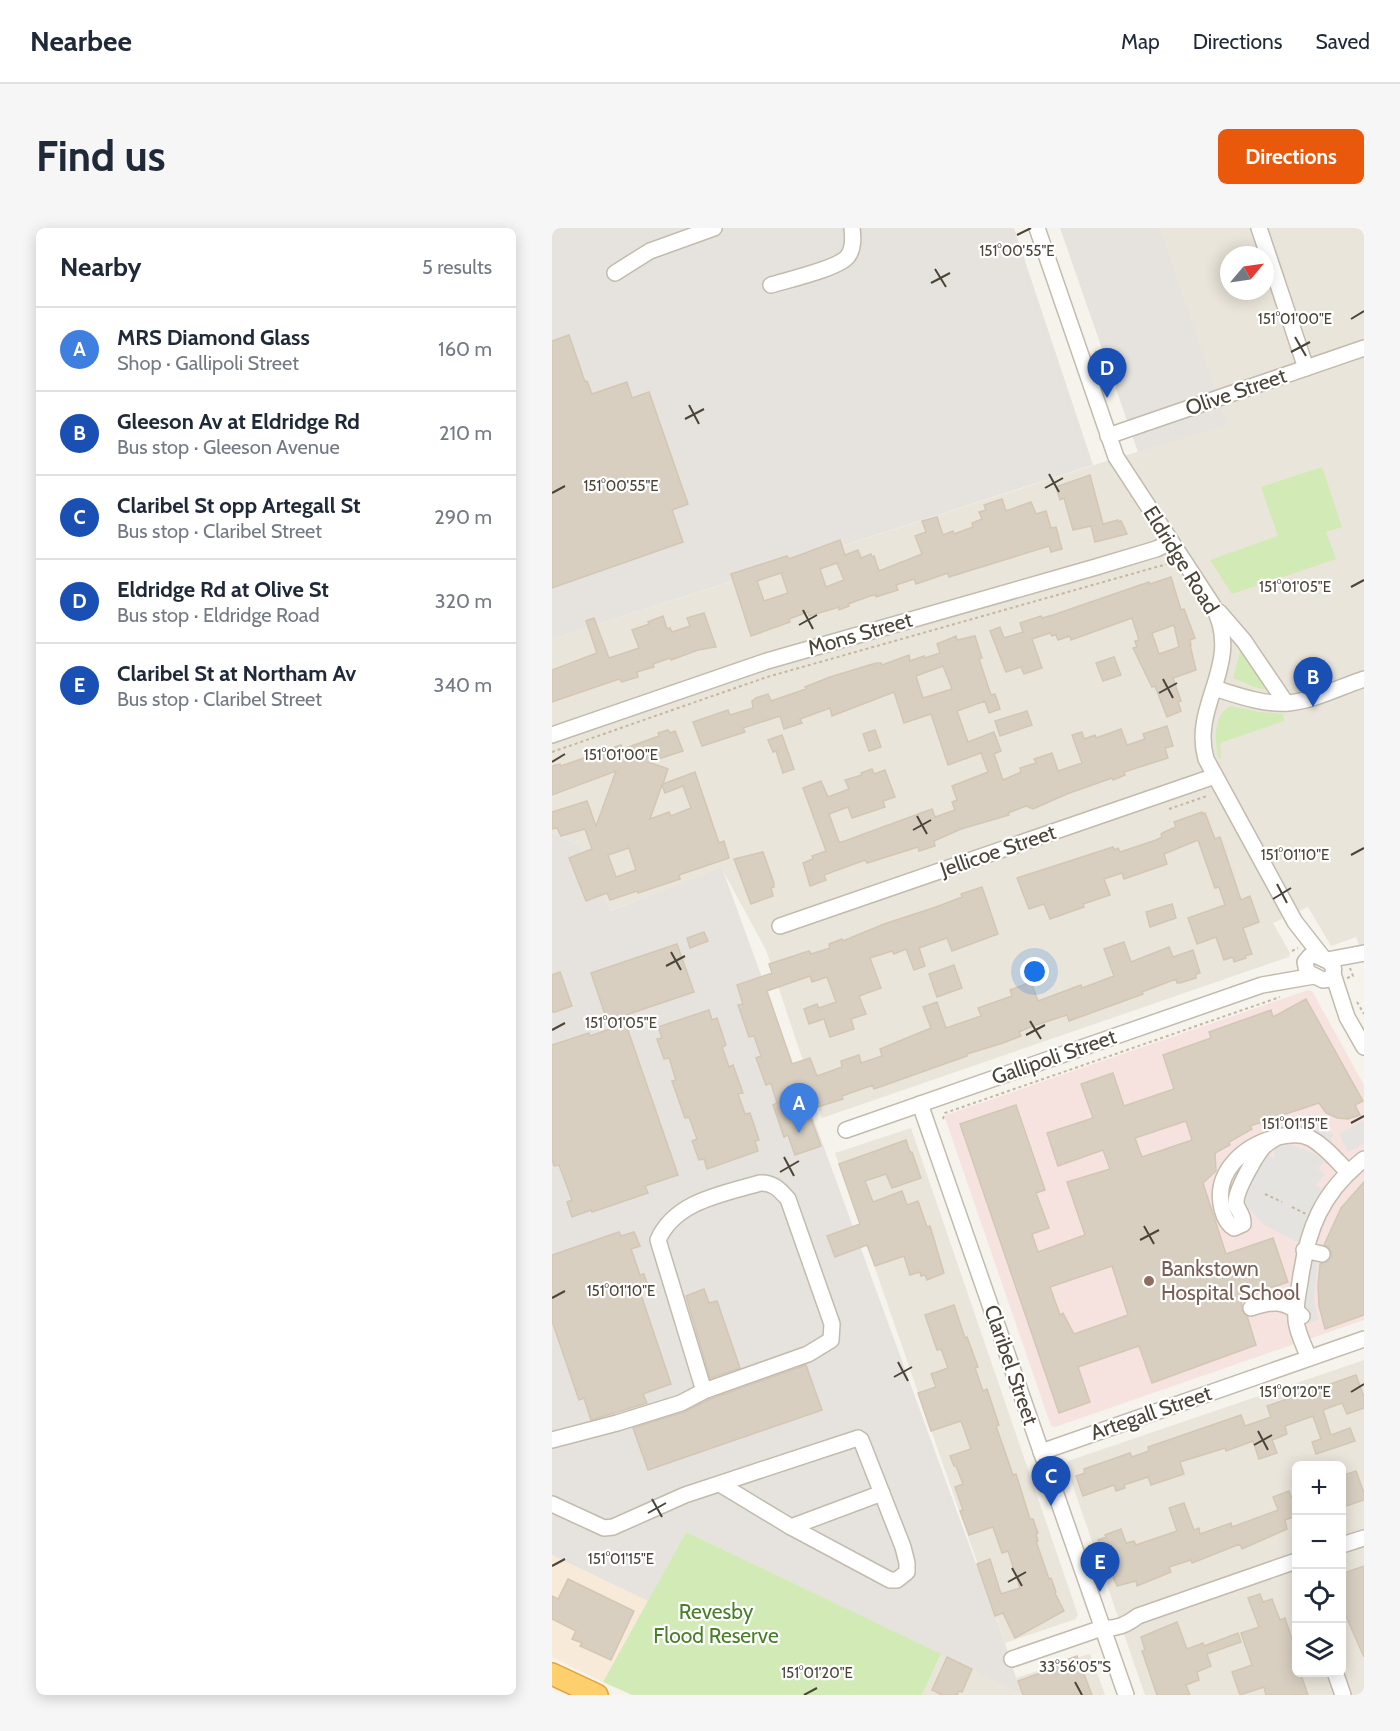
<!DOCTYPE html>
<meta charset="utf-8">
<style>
:root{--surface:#fff;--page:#f6f6f7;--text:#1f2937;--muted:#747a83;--line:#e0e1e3;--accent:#ea580c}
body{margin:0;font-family:Cabin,sans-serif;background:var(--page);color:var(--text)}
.controls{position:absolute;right:18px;bottom:18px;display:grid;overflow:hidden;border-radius:9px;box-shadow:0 3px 15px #0003}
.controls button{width:54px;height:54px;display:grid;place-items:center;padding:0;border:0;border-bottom:2px solid var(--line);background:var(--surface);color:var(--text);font:30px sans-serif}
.compass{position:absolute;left:668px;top:18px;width:54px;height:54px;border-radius:50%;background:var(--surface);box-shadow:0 3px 15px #0003;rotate:61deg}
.you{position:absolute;left:483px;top:744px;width:21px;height:21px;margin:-15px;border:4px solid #fff;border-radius:50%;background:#1a73e8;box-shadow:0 0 0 9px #1a73e833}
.badge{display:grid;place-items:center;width:39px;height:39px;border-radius:50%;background:var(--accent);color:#fff;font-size:20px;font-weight:700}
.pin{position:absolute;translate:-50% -50px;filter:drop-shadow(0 2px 3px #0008)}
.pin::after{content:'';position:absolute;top:32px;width:21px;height:18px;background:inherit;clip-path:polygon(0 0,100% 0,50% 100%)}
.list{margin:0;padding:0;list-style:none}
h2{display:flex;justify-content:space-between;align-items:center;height:78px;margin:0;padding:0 24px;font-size:26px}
h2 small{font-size:20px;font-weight:400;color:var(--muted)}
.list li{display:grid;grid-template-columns:39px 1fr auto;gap:18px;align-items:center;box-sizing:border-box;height:84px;padding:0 24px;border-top:2px solid var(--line)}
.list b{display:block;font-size:22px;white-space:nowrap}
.list p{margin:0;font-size:20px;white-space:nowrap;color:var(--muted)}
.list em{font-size:20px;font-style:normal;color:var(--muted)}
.icon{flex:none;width:33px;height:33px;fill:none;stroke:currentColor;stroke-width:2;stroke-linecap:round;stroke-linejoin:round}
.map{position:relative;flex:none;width:812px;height:1467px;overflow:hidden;border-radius:9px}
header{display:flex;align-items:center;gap:36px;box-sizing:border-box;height:84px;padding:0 30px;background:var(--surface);border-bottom:2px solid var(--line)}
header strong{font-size:28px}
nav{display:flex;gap:33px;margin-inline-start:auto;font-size:21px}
.intro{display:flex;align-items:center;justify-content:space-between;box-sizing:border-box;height:144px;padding:0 36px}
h1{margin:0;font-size:42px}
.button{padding:15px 27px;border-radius:9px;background:var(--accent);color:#fff;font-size:21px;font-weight:700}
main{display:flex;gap:36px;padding:0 36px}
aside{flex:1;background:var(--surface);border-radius:9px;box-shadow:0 3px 15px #0003}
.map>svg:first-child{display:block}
</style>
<header>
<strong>Nearbee</strong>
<nav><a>Map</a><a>Directions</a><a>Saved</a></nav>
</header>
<div class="intro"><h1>Find us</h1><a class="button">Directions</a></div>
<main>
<aside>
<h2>Nearby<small>5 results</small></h2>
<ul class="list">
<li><span class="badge" style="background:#3f7fe0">A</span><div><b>MRS Diamond Glass</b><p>Shop · Gallipoli Street</p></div><em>160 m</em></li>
<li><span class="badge" style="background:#1a4fb4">B</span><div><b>Gleeson Av at Eldridge Rd</b><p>Bus stop · Gleeson Avenue</p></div><em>210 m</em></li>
<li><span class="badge" style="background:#1a4fb4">C</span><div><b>Claribel St opp Artegall St</b><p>Bus stop · Claribel Street</p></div><em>290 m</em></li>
<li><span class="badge" style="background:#1a4fb4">D</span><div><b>Eldridge Rd at Olive St</b><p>Bus stop · Eldridge Road</p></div><em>320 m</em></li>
<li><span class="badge" style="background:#1a4fb4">E</span><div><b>Claribel St at Northam Av</b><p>Bus stop · Claribel Street</p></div><em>340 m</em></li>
</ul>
</aside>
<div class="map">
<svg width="812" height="1467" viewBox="0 0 812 1467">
<rect width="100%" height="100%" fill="#f6f3ec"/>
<g fill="#eae5da" fill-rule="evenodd">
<path d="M608 0H812V730L804 709 779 718 756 679 721 695 738 725 737 729 270 890 214 722 170 641 57 683 28 618 0 605V411L558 232 674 198ZM677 27H713V63H677Z"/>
<path d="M359 900 526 1387 524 1391 453 1415 283 925Z"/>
<path d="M812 1132V1467H593L514 1238 516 1233ZM744 1238H790V1444H744Z"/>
<path d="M389 1426 468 1464 464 1450 537 1426 539 1428 553 1467H370Z"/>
</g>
<path fill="#f7ead8" d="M0 1327 96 1373 51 1454 0 1429Z"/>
<g fill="#e6e2dd">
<path d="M0 0H462L541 237 0 411Z"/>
<path d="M508 0H608L675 198 586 224Z"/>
<path d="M0 605 28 618 58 683 170 640 453 1415 469 1465 134 1304 96 1373 0 1327Z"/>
</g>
<path fill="#f6e3e0" d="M756 762 760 763 812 857V1092L503 1199 499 1198 393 890 394 887Z"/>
<g fill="#d2eab5">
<path d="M770 239 790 299 774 304 784 331 680 366 658 332 726 308 709 259Z"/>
<path d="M689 420 716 460V462L705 460 681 450Z"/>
<path d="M678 478 708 484 731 486 732 493 668 515 669 530 667 531C662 514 661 487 678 478Z"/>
<path d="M134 1304 389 1426 370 1467H80L51 1454Z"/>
</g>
<g fill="#e5e3e0">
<path d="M747 890 772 898 782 907 776 916 728 903 726 899Z"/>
<path d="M812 892V916L796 924 787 906Z"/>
<path d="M740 917 762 925 773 934 766 940 773 946 764 957 771 962 757 987 747 1015 712 997 688 972 712 924 721 930 723 928 720 918Z"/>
<path d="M755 1029 766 1031 762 1073 767 1092 756 1095 750 1068Z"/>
</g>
<g fill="#d8cfc1" stroke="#d3c7b4" stroke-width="1.5" fill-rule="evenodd">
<path d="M17 107 33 154 35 153 40 166 75 154 80 170 97 164 136 276 120 282 131 314 0 360V113Z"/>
<path d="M538 247 551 296 566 292V294L569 293 575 306 543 314 539 298 521 302 512 270 508 272 504 259Z"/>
<path d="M450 271 454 283 479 274 484 286 494 283 499 300 504 299 510 321 499 324 497 318 397 349 396 345 364 356 362 351 344 357 346 362 324 369V367L318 368 296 376 297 378 287 382V379L257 388 256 384 237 391 238 394 199 408 179 346 235 328 237 331 288 312 293 327 306 322 309 330 319 326 320 329 322 328 327 343 370 326 363 308 374 304 370 293 385 289 391 307 401 303 402 306 421 299 420 295 430 291 427 284 434 282 432 277ZM285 335 292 352 274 359 268 341ZM229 345 236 365 212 373 205 353Z"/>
<path d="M619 349 629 382 632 381 643 410 638 412 639 417H638L644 442 621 450 629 473 626 474 629 483 615 489 603 458 600 459 581 420 585 419 583 413 587 412 580 390 519 412 518 408 506 412 504 407 500 408 498 405 480 411 490 440 472 446 469 439 454 444 438 403 448 399 452 410 471 404 468 395 489 388 490 390 501 387 597 354 598 356ZM622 397 627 419 607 426 600 405Z"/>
<path d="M152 385 164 419 146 422 119 432 118 430 101 436 102 439 85 444 86 449 70 454 67 451 0 474V442L45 425 34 393 42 390 57 430 87 420 80 402 97 396 96 394 111 388 115 401 118 400 120 404 138 398 135 390Z"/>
<path d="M404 408 405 412 423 408 430 430 427 431 439 467 443 466 448 481 437 485 433 473 405 483 416 514 442 504 449 523 442 526 451 552 469 544 468 540 484 535 482 531 500 525 506 543 530 535 520 507 530 504 532 511 543 507 544 510 569 501 575 517 593 511 591 506 615 498 621 518 613 520 616 530 572 544 573 547 561 552 560 550 515 566 481 581 474 578 456 585 457 587 409 601 382 613 383 618 367 623 366 619 315 635 313 632 272 647 274 652 258 658 251 635 261 631 260 628 274 623 251 560 269 553 276 569 297 561 293 552 310 547 309 545 320 541 322 546 333 542 343 569 331 573 333 579 300 590 296 579 277 586 287 614H290L380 581 383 589 403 582 400 574 405 572 400 558 436 544 429 525 396 537 379 486 352 495 342 464 280 488 278 480 248 491 250 495 232 501 228 488 191 500 193 504 150 518 141 494 176 482 178 487 201 480 200 473 204 470 216 466 219 473 254 461 253 459 278 449 324 435H329L330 437 357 427 358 433 372 428 373 430 388 425 385 416ZM391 438 400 461 371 470 364 448Z"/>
<path d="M562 429 569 447 551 453 544 435Z"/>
<path d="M475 483 480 497 448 508 443 493Z"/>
<path d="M116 502 118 505 123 503 131 523 97 534 116 541 111 556 143 544 167 615 172 613 177 630 127 647 128 651 86 665 85 663 58 672 55 665 34 673 17 630 40 621 33 601 9 608 5 600 0 601V584L35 573 44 598 64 543 0 567V538L8 536 9 538 69 517 71 521 107 508 106 505ZM110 557 113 565 131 558 139 580 119 588 117 584 98 591ZM77 620 84 642 64 649 56 627Z"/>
<path d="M323 502 329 519 317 523 311 506Z"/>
<path d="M230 507 242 541 231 545 224 523 221 524 216 512Z"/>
<path d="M650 584V586L653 585 663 611 668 609 689 672 698 668 707 694 691 700 700 726 693 728 694 730 682 734 681 729 672 732 664 709 645 716 636 690 673 677 667 659 663 660 646 612 612 626 615 636 572 651 570 645 552 651 558 667 531 676 532 679 498 691 492 676 477 681 465 650 561 619 562 622 566 620 568 624 604 612 610 609 609 606 612 604 624 599 622 594Z"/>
<path d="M211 624 222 655V659L219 660 221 668 199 676 182 631Z"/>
<path d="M430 659 446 706 400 723 395 710 367 720 373 738 362 742 354 721 342 726 340 723 318 730 329 760 307 768 314 786 299 791 302 801 278 809 272 791 257 796 252 781 265 776 267 780 284 774 275 749 260 754 258 748 215 763 240 836 258 830 265 848 290 839 289 833 307 827 309 835 330 828 328 821 379 800 371 779 385 774 394 800 429 788 426 780 460 768 458 762 479 754 486 773 529 757 530 760 562 748 552 721 572 714 579 734 617 719 621 729 641 722 648 745 644 746V750L628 755H625L624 751 603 759 590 764 591 766 517 793 515 787 478 799 467 804 469 808 451 815 415 826V828L322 861 321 857 290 868 291 871 256 882 269 918 243 927 236 907 232 909 221 877 225 875 219 855 214 857 204 830 209 828 202 808 197 809 186 777 191 776 185 757 220 745 217 736 257 723 259 726 278 720 277 716 290 711 291 713 332 696 384 679 410 669 409 666Z"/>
<path d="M620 676 624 690 598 699 594 684Z"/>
<path d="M152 704 156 713 138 720 135 710Z"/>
<path d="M125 716 142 764 71 788 126 947 93 958 96 965 40 984 39 982 20 989 15 974 20 972 7 937 2 938 0 931V817L37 805 38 808 58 801 39 745Z"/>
<path d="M402 737 410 760 385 769 377 746Z"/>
<path d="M8 744 20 778 3 784H0V747Z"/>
<path d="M754 771 811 873 803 877 808 887 796 891 785 890 774 885 767 875 698 898 700 901 677 914 678 917 663 925 664 943 651 955 674 1026 721 1010 736 1054 689 1070 690 1083 695 1088 704 1117 600 1155 587 1118 526 1139 538 1174 507 1185 408 896 464 877 493 962 484 965 497 1000 480 1006 486 1024 533 1007 515 954 558 941 551 922 506 938 495 905 541 890 529 856 561 845 572 878 622 861 611 827 659 810 657 804 719 782 721 789ZM634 893 640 912 590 929 583 910ZM560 1038 576 1087 522 1106 511 1085 508 1087 498 1059Z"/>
<path d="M157 782 160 792 165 790 174 817 170 819 177 839 181 837 191 865 186 866 193 886 198 885 207 912 203 913 206 923 155 941 152 931 147 932 140 913 145 911 137 889 133 890 120 853 124 852 117 830 112 831 105 811 110 810 106 799Z"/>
<path d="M354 912 358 924H360L369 950 340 960 334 946 313 953 321 974 350 963 355 977 366 973 375 999 378 998 392 1045 375 1052 373 1047 369 1048 368 1044 358 1047 352 1028 323 1038 315 1017 283 1029 275 1008 308 996 287 936Z"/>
<path d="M812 954V1087L773 1101 767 1078 766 1057 768 1036 777 1033 780 1028 777 1019 772 1017 789 980Z"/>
<path d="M67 1004 69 1008 82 1004 88 1018 79 1021 88 1047 92 1046 95 1055 86 1058 119 1156 91 1166 95 1175 39 1192 32 1170 27 1172 0 1093V1027Z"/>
<path d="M152 1061 157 1075 165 1073 188 1140 158 1150 134 1068Z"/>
<path d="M402 1077 413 1110 415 1109 426 1139 423 1140 431 1163 435 1161 447 1197 444 1198 461 1247 464 1246 478 1291H481L486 1305 484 1306 486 1313H484L497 1351 499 1350 504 1364 503 1365 512 1383 463 1410 451 1385 443 1388 425 1336 438 1331 449 1366 468 1360 456 1323 450 1325 441 1299 417 1307 408 1283 411 1282 403 1259 411 1256 404 1238H402L398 1228 419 1221 409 1193 379 1203 366 1165 384 1159 379 1146 396 1140 389 1121 385 1122 373 1087Z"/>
<path d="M254 1137 270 1182 96 1242 81 1200 132 1184 156 1172Z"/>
<path d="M804 1147 812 1169V1180L795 1186 790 1175 771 1182 779 1207 798 1200 803 1213 764 1226 760 1214 769 1211 761 1188 733 1198 735 1206 720 1212 725 1225 707 1231 701 1213 674 1223 673 1220 628 1234 632 1246 599 1257 596 1249 572 1257 573 1260 564 1263 562 1257 531 1268 524 1248 533 1245 532 1241 578 1225 580 1229 597 1223 596 1219 689 1187 693 1198 719 1189 715 1178Z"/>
<path d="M804 1243 812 1265V1272L794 1278 789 1267V1248Z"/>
<path d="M737 1263 739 1269 744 1267V1288L733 1292 735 1301 690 1321 688 1316 640 1335 639 1332 617 1339 619 1344 585 1358 584 1353 565 1358 546 1312 554 1309 553 1307 569 1301 574 1315 582 1313 584 1317 625 1303 617 1280 632 1275 642 1302 647 1300 648 1306 679 1295 680 1299 726 1282 721 1269Z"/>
<path d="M812 1338V1429L789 1377V1346Z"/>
<path d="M16 1351 82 1383 59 1432 28 1418 30 1415 20 1411 24 1403 0 1391V1368L6 1371Z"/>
<path d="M708 1366 711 1374 720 1371 728 1392 733 1390 744 1424V1444H748L756 1467H714L712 1459 688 1467 680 1444 700 1437 689 1405 707 1399 696 1370Z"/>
<path d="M625 1394 635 1421 651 1415 652 1418 686 1405 689 1414 655 1426 659 1438 645 1444 647 1452 634 1457 638 1467H605L590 1423 593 1422 589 1409Z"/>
<path d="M525 1428 540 1467H471L466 1453 497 1442 495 1439Z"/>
<path d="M395 1429 420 1441 410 1464 407 1463 405 1467H390L380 1462Z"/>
</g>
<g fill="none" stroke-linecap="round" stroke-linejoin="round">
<g stroke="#c2bbae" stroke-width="18">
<g id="minor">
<path d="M485 0 564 229 660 376C693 436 638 475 654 531L743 694 772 731"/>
<path d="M707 0 754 140"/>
<path d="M63 45 98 23 162 0"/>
<path d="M219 57C235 52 288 40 296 28 302 20 301 9 300 0"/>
<path d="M556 208 812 120"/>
<path d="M667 384 692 413 734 475"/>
<path d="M662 460C685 467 711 477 736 475 761 473 788 459 812 451"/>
<path d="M0 507 215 433 544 339 604 321 619 314"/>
<path d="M228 698 663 548"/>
<path d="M763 727 776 733 781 738C783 746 779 752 771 752L755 744 753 734 758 728Z"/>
<path d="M775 732 812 725"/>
<path d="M781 746 795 789 812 819"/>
<path d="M368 876 574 1467"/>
<path d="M294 902 710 757 762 748"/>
<path d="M724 910C720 912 716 915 712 918 704 927 684 962 684 974 684 982 692 986 691 996L682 1000C675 996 672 989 670 981 661 944 692 917 726 909 737 907 747 905 758 910 773 918 784 932 796 944"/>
<path d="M752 1022 770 1026"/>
<path d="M699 1080C720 1073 733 1071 750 1088"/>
<path d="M757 1130C753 1120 744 1102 744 1091 743 1080 746 1065 748 1054 755 1002 769 965 812 931"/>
<path d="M0 1212 65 1195 129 1175 152 1163 256 1126 279 1112 280 1096 236 971C228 962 221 954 208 955 171 966 123 973 106 1012L152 1163"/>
<path d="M489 1224 812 1111"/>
<path d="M0 1276 52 1300 61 1299 133 1267 306 1210 309 1212 351 1319 355 1335V1344L345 1352H338L239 1299 168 1256"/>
<path d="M239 1299 330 1265"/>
<path d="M790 1317 812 1310"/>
<path d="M460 1431 550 1400C565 1401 574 1397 586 1388L744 1333"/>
<path d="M783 1444 791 1467"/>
</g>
</g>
<g stroke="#e0a43c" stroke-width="24">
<path id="highway" d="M0 1446 45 1467"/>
</g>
<g stroke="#c4b79f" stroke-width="2" stroke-dasharray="3 3" stroke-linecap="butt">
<path d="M0 524 215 449 615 336"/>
<path d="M617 581 655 568"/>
<path d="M740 723 746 720"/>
<path d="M795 750 801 748 798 740"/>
<path d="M805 774 812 786"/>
<path d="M391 891 393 885 728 769"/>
<path d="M713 966 730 974"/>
<path d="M740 979 754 986"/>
</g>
<use href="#minor" stroke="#fff" stroke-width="15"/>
<use href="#highway" stroke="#ffcf6e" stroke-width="21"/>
</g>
<path fill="none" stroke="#4b4439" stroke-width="2" d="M465 7 479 0M383 41 394 59M379 55 398 45M799 91 812 83M743 109 754 128M739 124 758 114M137 177 147 196M133 191 152 181M497 246 507 264M493 260 511 250M0 265 13 258M799 359 812 352M251 382 261 401M247 397 265 387M611 451 621 470M607 465 625 455M0 534 13 526M365 588 375 606M361 602 379 592M799 627 812 620M725 656 735 675M721 671 739 660M119 724 129 742M114 738 133 728M478 793 489 811M0 802 13 795M474 807 493 797M799 895 812 888M232 929 242 948M228 944 247 933M592 998 602 1016M588 1012 607 1002M0 1070 13 1063M346 1134 356 1153M342 1149 360 1139M799 1164 812 1156M706 1203 716 1222M702 1217 720 1207M100 1271 110 1289M96 1285 114 1275M0 1338 13 1331M460 1340 470 1358M456 1354 474 1344M523 1454 530 1467M252 1467 265 1460"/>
<circle fill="#8d6e63" stroke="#fff" stroke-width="2" cx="597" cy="1053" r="6"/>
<g text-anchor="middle" stroke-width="4.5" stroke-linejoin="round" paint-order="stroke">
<g font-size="21" fill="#4b4439" stroke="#fff">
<text transform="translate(684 164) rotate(-19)" y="7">Olive Street</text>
<text transform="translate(629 332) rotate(58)" y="7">Eldridge Road</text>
<text transform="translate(308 406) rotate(-16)" y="7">Mons Street</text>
<text transform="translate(446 623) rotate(-19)" y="7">Jellicoe Street</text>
<text transform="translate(502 829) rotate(-19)" y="7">Gallipoli Street</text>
<text transform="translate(459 1137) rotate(71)" y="7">Claribel Street</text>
<text transform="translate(599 1185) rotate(-19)" y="7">Artegall Street</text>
</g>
<g font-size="21" fill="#785e54" stroke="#fff" text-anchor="start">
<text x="609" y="1048">Bankstown<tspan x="609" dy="24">Hospital School</tspan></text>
</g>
<g font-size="21" fill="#4a7f2a" stroke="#fff">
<text x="164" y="1391">Revesby<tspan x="164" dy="24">Flood Reserve</tspan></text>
</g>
</g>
<g font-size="15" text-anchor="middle" fill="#4b4439" stroke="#fff" stroke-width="4.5" stroke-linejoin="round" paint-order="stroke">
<text x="465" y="28">151°00'55"E</text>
<text x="743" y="96">151°01'00"E</text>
<text x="69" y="263">151°00'55"E</text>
<text x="743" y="364">151°01'05"E</text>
<text x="69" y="532">151°01'00"E</text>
<text x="743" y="632">151°01'10"E</text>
<text x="69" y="800">151°01'05"E</text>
<text x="743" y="901">151°01'15"E</text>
<text x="69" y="1068">151°01'10"E</text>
<text x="743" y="1169">151°01'20"E</text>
<text x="69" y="1336">151°01'15"E</text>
<text x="523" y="1444">33°56'05"S</text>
<text x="265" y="1450">151°01'20"E</text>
</g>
</svg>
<div class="controls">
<button>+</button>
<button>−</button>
<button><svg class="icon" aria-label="locate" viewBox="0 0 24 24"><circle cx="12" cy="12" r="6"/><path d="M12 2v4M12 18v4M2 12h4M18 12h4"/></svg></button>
<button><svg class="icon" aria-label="layers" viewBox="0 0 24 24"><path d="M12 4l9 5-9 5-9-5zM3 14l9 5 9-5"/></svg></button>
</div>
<svg class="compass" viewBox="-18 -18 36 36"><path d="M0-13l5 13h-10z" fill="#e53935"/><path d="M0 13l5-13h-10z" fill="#747a83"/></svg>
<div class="you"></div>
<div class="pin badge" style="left:247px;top:905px;background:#3f7fe0">A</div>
<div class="pin badge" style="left:761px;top:479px;background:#1a4fb4">B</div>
<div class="pin badge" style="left:499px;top:1278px;background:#1a4fb4">C</div>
<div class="pin badge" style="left:555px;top:170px;background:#1a4fb4">D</div>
<div class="pin badge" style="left:548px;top:1364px;background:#1a4fb4">E</div>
</div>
</main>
